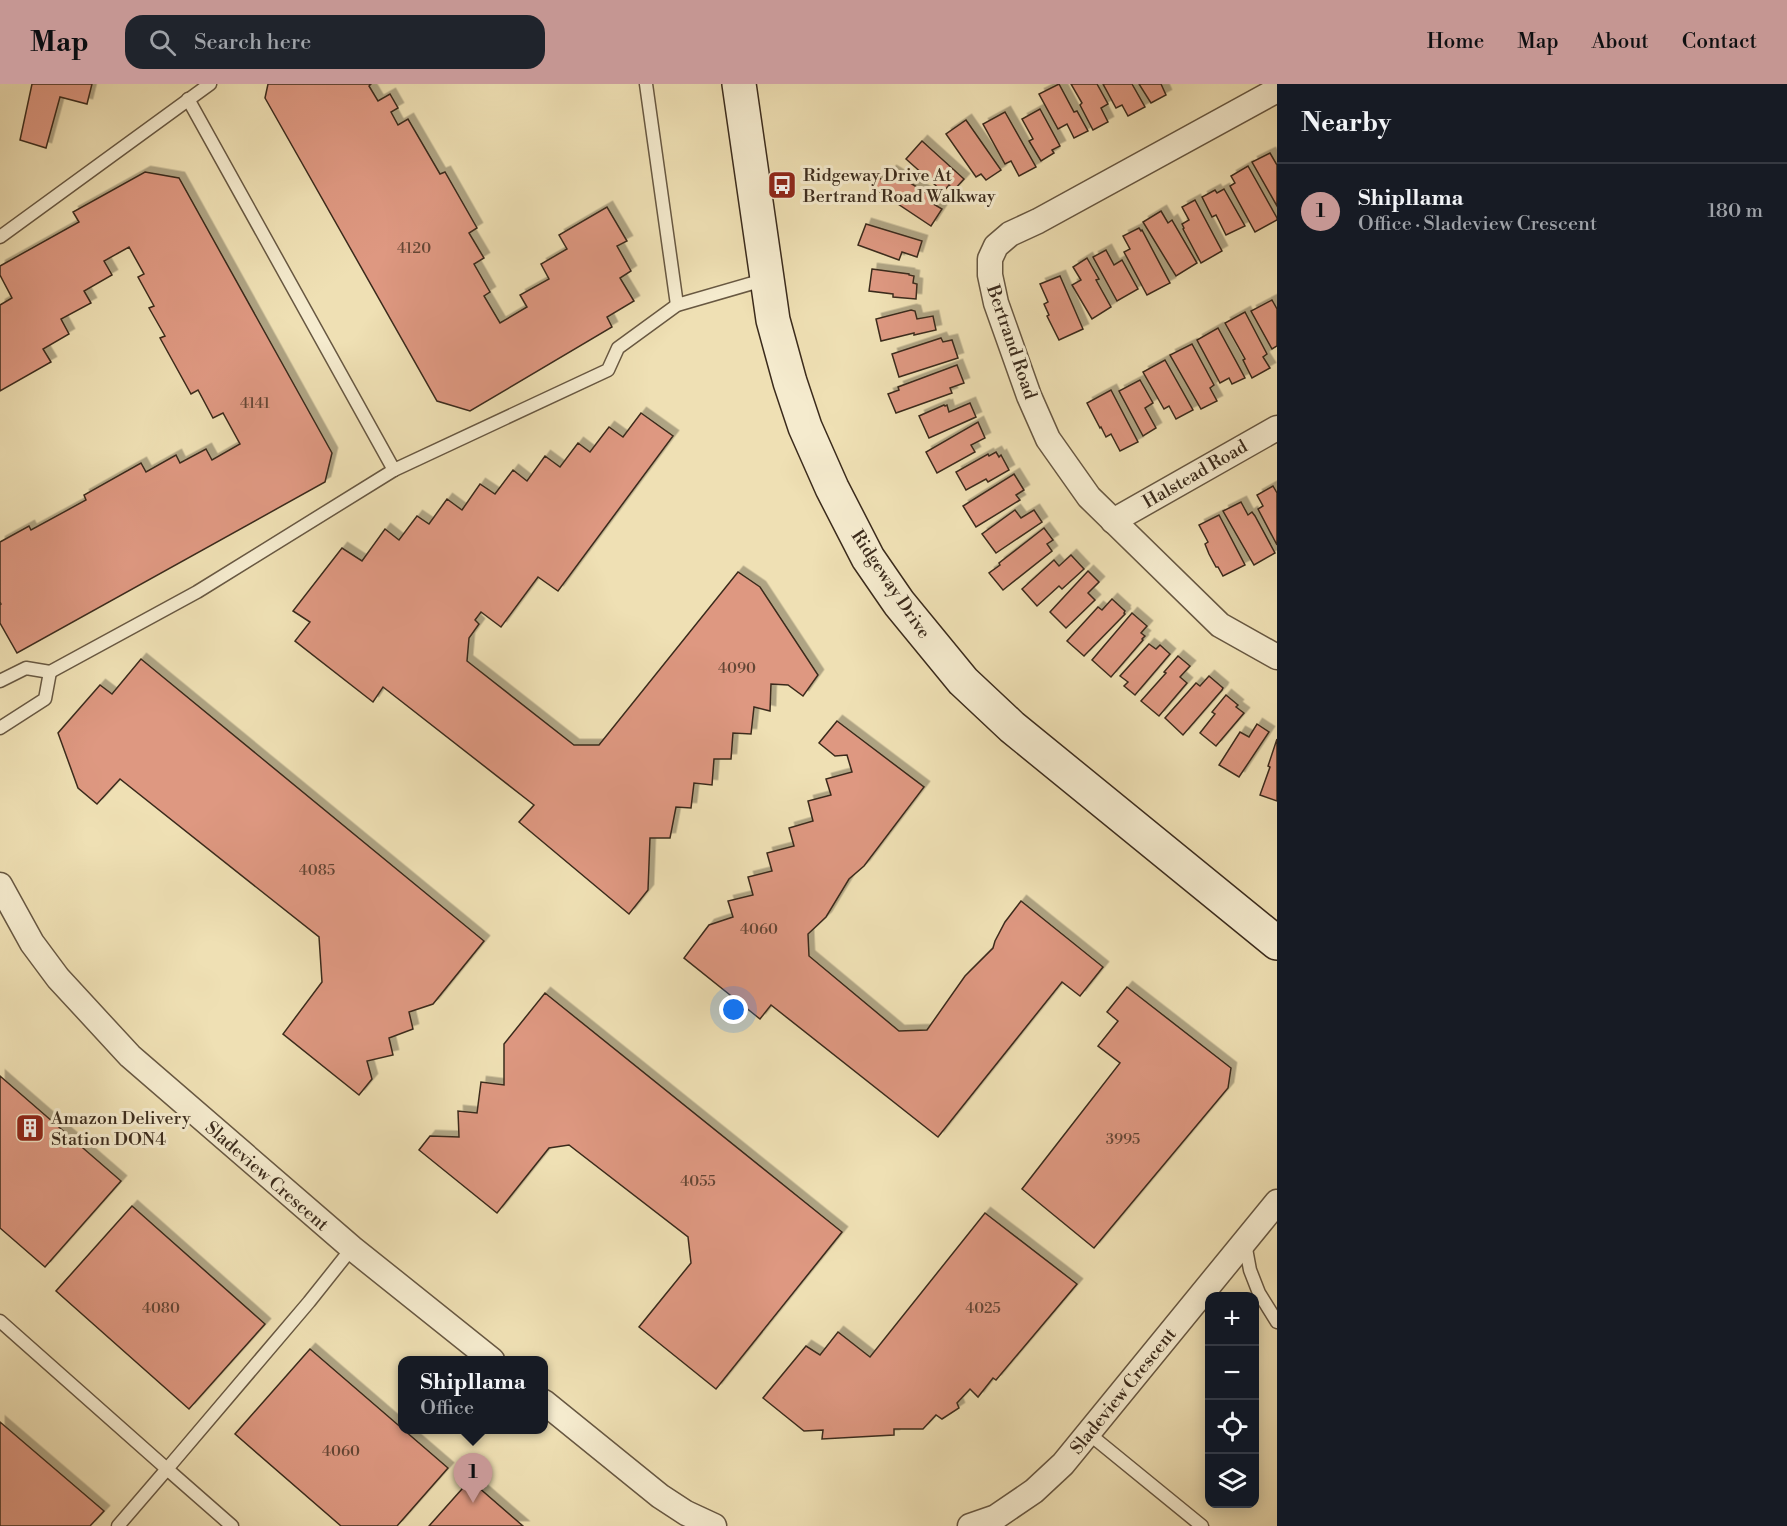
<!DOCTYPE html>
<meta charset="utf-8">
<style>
:root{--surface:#171b24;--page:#20242c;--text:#f1f3f6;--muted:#9ea1a6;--line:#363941;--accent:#c59692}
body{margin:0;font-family:"Libre Bodoni",serif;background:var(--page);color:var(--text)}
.controls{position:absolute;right:18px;bottom:18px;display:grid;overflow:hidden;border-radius:12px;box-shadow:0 3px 15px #0003}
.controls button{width:54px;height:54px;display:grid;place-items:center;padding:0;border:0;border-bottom:2px solid var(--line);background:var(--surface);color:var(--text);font:30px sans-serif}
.you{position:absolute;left:734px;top:926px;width:21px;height:21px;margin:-15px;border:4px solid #fff;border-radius:50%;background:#1a73e8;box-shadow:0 0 0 9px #1a73e833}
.badge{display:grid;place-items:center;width:39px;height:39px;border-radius:50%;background:var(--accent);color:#111;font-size:20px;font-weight:700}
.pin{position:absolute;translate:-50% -50px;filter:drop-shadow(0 2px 3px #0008)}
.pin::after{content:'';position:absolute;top:32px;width:21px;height:18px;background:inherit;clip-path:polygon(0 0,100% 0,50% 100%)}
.popup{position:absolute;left:398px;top:1272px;width:150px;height:78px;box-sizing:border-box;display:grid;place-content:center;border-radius:12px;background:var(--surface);filter:drop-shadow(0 2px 4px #0005);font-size:20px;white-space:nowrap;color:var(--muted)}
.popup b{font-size:22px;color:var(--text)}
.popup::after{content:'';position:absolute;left:50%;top:100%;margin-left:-12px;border:12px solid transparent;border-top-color:var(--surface)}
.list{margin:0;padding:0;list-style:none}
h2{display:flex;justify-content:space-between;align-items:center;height:78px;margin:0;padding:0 24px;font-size:26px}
h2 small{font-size:20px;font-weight:400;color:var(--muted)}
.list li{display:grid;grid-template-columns:39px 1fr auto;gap:18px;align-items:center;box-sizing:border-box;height:96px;padding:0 24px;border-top:2px solid var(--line)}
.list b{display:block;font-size:22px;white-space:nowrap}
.list p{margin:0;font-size:20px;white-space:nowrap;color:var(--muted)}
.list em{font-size:20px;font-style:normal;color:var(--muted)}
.icon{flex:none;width:33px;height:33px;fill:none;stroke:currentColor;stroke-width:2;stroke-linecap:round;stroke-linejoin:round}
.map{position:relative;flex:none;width:1277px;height:1442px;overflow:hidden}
header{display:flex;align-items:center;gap:36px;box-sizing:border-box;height:84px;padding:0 30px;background:var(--accent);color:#111}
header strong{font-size:28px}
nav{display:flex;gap:33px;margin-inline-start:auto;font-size:21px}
.search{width:420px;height:54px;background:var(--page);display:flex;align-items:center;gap:15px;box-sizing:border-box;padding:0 21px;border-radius:18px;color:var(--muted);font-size:22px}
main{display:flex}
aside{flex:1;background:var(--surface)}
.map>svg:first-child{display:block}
</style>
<header>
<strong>Map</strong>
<div class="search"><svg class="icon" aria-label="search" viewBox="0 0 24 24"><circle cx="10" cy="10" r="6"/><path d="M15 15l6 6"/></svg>Search here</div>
<nav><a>Home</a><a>Map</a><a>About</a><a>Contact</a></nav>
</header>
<main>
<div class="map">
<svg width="1277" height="1442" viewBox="0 0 1277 1442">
<defs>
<filter id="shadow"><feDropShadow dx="5.5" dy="-5.5" stdDeviation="0" flood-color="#0004"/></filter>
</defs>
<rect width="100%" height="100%" fill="#efe0b4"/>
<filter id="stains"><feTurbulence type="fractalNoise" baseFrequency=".00333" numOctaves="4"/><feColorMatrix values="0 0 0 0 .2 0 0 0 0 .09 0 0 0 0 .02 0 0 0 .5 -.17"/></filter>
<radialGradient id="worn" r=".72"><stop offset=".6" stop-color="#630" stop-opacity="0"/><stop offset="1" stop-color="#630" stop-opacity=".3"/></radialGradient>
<g fill="#de9881" stroke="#3b2b1c" stroke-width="1.5" filter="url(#shadow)">
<path d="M32 0H92L87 20 60 13 46 64 20 56Z"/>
<path d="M268 0H371L369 2 378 17 390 10 398 24 391 28 398 41 408 35 440 90 445 88 477 144 469 149 484 174 474 180 490 208 484 212 500 239 527 223 520 211 549 195 541 180 567 165 559 151 607 123 627 157 617 162 631 187 620 194 634 217 607 233 612 243 470 327 437 317 265 14Z"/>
<path d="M1059 0 1074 28 1077 27 1088 47 1074 54 1067 40 1058 45 1039 10Z"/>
<path d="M1071 0H1097L1108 20 1101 24 1108 38 1093 46 1080 21 1082 19Z"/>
<path d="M1103 0H1132L1145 23 1128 32 1122 21 1116 24Z"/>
<path d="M1139 0H1161L1166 11 1151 19Z"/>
<path d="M1040 25 1060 62 1052 66 1054 69 1041 77 1029 57 1033 55 1022 35Z"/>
<path d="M1005 28 1036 83 1019 92 1011 77 1005 80 983 40Z"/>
<path d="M966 36 1001 86 986 96 981 90 976 93 946 50Z"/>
<path d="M922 57 964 95 954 106 949 101 943 108 906 75Z"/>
<path d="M1270 69 1277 81V122L1252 78Z"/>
<path d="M1248 82 1277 134V136L1255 148 1230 102 1235 99 1231 92Z"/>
<path d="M891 87 933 113 930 118 942 125 931 142 871 102 877 93 885 97Z"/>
<path d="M145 88 179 94 332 369 325 398 17 569 0 539V521L1 520 0 518V458L29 442 31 446 86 416 84 411 141 379 146 388 176 371 180 379 206 365 212 376 240 360 223 329 213 334 198 306 191 310 160 254 165 252 149 224 154 222 138 193 144 190 129 163 104 177 112 191 84 207 91 219 61 235 69 250 43 265 51 278 0 307V221L12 214 0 191V182L79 138 73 128Z"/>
<path d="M1224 105 1245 142 1226 151 1216 131 1212 133 1202 113 1215 106 1217 109Z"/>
<path d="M1195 116 1222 167 1201 179 1183 145 1184 144 1182 140 1189 136 1182 123Z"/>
<path d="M1161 127 1168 139 1172 136 1197 179 1176 192 1143 138Z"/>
<path d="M866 140 922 157 917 173 902 168 899 176 858 161Z"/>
<path d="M1139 144 1141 147 1142 146 1170 199 1147 211 1124 168 1130 165 1123 152Z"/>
<path d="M1106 166 1114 181 1122 176 1138 205 1117 217 1093 173Z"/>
<path d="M1087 174 1099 195 1096 196 1111 223 1092 235 1072 201 1081 196 1073 183Z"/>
<path d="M872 185 909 190V191L914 192 913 199 917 200 916 215 893 213V210L869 207Z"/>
<path d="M1060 192 1083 245 1059 256 1047 232 1049 231 1044 220 1048 218 1040 200Z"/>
<path d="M1272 216 1277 225V262L1272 265 1251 227Z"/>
<path d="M911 226 915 227 917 235 933 232 936 246 914 251V249L881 257 876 235Z"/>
<path d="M1245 228 1267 270 1263 273 1270 284 1252 294 1243 276 1245 275 1225 239Z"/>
<path d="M1218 244 1245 294 1232 300 1229 294 1220 299 1197 256Z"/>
<path d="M941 254 943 258 952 256 958 274 899 293 892 270Z"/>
<path d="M1192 260 1214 301 1210 304 1217 317 1201 325 1170 271Z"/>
<path d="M1165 276 1193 326 1176 335 1169 322 1164 325 1143 288Z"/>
<path d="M957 281 964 299 950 304 952 309 896 329 888 310 899 306 898 303Z"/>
<path d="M1140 296 1153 319 1145 324 1156 344 1143 352 1119 307Z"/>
<path d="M1111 306 1138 358 1120 367 1111 350 1106 353 1101 343 1100 344 1087 319Z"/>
<path d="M970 319 976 333 929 354 919 332 944 321 945 322 947 321 949 328Z"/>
<path d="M641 329 673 352 558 507 538 493 501 543 481 528 475 536 479 540 469 554 467 577 574 661H599L738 488 760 503 818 591 803 612 788 601 771 600 770 627 754 623 751 650 733 649 731 675H714L712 701 694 699 691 724 676 723 670 754H650L648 806 629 830 519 738 534 721 383 603 373 618 295 557 310 538 293 527 342 464 362 477 385 445 399 456 417 432 429 440 447 415 462 426 480 400 495 410 513 386 527 397 545 372 560 383 578 359 590 368 609 343 623 353Z"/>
<path d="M978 338 985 354 971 361 975 368 937 389 926 368Z"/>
<path d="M996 368 999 373 1001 371 1009 386 988 398 986 395 966 406 956 388 988 370 989 372Z"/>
<path d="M1014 390 1024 406 1016 411 1020 416 976 443 963 422Z"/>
<path d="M1273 402 1277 409V461L1258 425 1263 422 1257 411Z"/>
<path d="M1241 418 1248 431 1252 428 1255 432 1275 469 1254 481 1223 427Z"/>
<path d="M1015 426 1021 434 1034 426 1042 438 996 469 982 450Z"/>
<path d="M1219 431 1245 481 1223 492 1218 483H1216L1209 470 1205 460 1208 458 1199 441Z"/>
<path d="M1044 444 1053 456 1047 460 1052 467 1003 506 989 489 1000 481 999 479Z"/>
<path d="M1071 471 1084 485 1062 505 1059 502 1037 522 1022 505 1054 476 1059 482Z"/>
<path d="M1088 487 1099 498 1088 509 1095 516 1066 544 1050 528Z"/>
<path d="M1112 515 1125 527 1124 529 1125 530 1084 572 1067 557 1098 523 1102 526Z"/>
<path d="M1132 529 1147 542 1141 549 1145 552 1142 555 1143 556 1111 593 1092 576Z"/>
<path d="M1149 560 1156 565 1160 561 1170 570 1135 611 1124 602 1128 598 1120 592Z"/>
<path d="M1178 572 1190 582 1180 593 1187 599 1159 632 1141 617 1166 589 1164 588Z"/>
<path d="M141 575 484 857 433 920 409 928 413 945 389 954 393 971 367 977 372 995 359 1011 283 950 322 898 319 853 120 695 97 720 78 704 58 649 100 601 112 610Z"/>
<path d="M1209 592 1223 604 1222 606 1183 651 1165 634 1196 599 1200 602Z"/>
<path d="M1226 611 1238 621 1236 623 1244 629 1216 662 1200 649 1215 630 1212 628Z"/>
<path d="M837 637 924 703 864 782 849 795 826 833 808 850 809 872 899 947 927 946 965 892 993 864 995 857 1005 838 1021 817 1103 883 1080 912 1062 898 938 1053 771 921 760 935 684 874 709 841 733 833 728 817 753 811 748 793 772 787 767 769 794 762 789 744 813 737 808 717 831 711 826 695 852 688 847 671 835 672 819 659Z"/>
<path d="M1257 640 1269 648 1239 693 1219 681 1240 648 1249 653Z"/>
<path d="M1277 655V717L1260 711 1270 683 1268 682Z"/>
<path d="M1127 903 1231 984 1228 1004 1094 1164 1022 1105 1120 979 1098 962 1118 937 1107 928Z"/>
<path d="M545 909 842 1148 716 1305 639 1243 691 1179 688 1153 569 1061 549 1064 497 1129 419 1066 430 1052 459 1053 458 1027 477 1029 481 998 504 1001V960Z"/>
<path d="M0 992 121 1097 45 1183 0 1144Z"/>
<path d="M132 1122 265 1240 189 1325 56 1207Z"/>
<path d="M985 1129 1077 1200 996 1296 993 1294 978 1313 970 1305 957 1319 959 1324 942 1335 936 1331 923 1345H894V1351L822 1355 823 1346 804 1347 763 1314 806 1262 820 1271 838 1248 870 1273Z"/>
<path d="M310 1265 448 1384 397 1442H341L235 1350Z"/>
<path d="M0 1338 104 1427 90 1442H0Z"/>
<path d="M470 1396 523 1442H429Z"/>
</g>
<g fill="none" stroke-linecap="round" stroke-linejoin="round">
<g stroke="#685842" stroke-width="15">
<g id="lane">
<path d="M646 0 677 221"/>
<path d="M188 15 394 386 608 286 618 264 677 221 767 195"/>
<path d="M0 153 210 0"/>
<path d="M0 597 26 584 50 588 197 508 394 386"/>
<path d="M0 644 45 615 50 588"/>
<path d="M1245 1159 1250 1186 1259 1209 1277 1238"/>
<path d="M0 1237 167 1385 309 1218 352 1164"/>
<path d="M1088 1349 1202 1442"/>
<path d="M118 1442 167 1385 232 1442"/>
</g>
</g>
<g stroke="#685842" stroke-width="27">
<g id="street">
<path d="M1277 6 1038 137 1010 150 996 162 990 175V191L996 219 1029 312 1048 355 1089 413 1220 541 1277 573"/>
<path d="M1113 437 1277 344"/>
<path d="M0 801 32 859 58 894 130 972 352 1164 492 1276"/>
<path d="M544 1318 660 1412 686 1429 714 1442"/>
<path d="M970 1442 996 1433 1034 1407 1063 1380 1277 1118"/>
</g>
</g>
<g stroke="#3b2b1c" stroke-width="36">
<path id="secondary" d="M739 0 773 236 790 298 805 343 832 404 868 474 899 519 963 597 1012 643 1277 859"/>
</g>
<use href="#lane" stroke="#f5ebce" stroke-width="12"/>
<use href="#street" stroke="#f5ebce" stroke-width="24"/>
<use href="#secondary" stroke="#f5ebce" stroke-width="33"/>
</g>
<defs>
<g id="bus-square" transform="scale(1.5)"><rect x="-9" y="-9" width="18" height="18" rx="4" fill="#8f2418" stroke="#f5ebce"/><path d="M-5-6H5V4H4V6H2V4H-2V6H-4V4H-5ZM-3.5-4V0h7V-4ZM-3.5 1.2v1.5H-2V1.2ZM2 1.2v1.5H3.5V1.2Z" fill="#fff"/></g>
<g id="building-square" transform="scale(1.5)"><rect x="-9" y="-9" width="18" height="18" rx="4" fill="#8f2418" stroke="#f5ebce"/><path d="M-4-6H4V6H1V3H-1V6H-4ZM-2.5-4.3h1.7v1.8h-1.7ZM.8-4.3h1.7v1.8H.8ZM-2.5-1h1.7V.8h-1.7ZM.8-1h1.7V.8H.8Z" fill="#fff"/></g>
</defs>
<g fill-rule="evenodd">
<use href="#bus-square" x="782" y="101"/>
<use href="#building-square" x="30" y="1044"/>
</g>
<g text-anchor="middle" stroke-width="6" stroke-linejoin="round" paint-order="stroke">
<g font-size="15" fill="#644635">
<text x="414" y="169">4120</text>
<text x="255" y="324">4141</text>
<text x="737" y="589">4090</text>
<text x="317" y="791">4085</text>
<text x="759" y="850">4060</text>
<text x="1123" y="1060">3995</text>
<text x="698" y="1102">4055</text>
<text x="161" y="1229">4080</text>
<text x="983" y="1229">4025</text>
<text x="341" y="1372">4060</text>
</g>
<g font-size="18" fill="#3b2b1c" stroke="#f5ebce" text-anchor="start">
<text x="803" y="97">Ridgeway Drive At<tspan x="803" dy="21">Bertrand Road Walkway</tspan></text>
<text x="51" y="1040">Amazon Delivery<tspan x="51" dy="21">Station DON4</tspan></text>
</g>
<g font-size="18" fill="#3b2b1c" stroke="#f5ebce">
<text transform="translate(1012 258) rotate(71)" y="6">Bertrand Road</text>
<text transform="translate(1195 390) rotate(-30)" y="6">Halstead Road</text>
<text transform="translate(891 500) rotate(56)" y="6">Ridgeway Drive</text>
<text transform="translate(267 1092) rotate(41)" y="6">Sladeview Crescent</text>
<text transform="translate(1123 1307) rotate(-51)" y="6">Sladeview Crescent</text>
</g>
</g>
<rect width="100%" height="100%" filter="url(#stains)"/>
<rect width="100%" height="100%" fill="url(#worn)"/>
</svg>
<div class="controls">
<button>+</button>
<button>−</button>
<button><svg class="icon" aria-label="locate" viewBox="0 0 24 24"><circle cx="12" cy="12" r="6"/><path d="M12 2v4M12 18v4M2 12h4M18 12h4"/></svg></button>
<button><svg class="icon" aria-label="layers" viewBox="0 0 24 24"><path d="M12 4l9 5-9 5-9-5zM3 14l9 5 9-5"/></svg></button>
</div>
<div class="you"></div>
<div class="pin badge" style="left:473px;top:1419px">1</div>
<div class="popup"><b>Shipllama</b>Office</div>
</div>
<aside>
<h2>Nearby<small></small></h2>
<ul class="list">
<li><span class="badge">1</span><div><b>Shipllama</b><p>Office · Sladeview Crescent</p></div><em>180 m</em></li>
</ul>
</aside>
</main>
